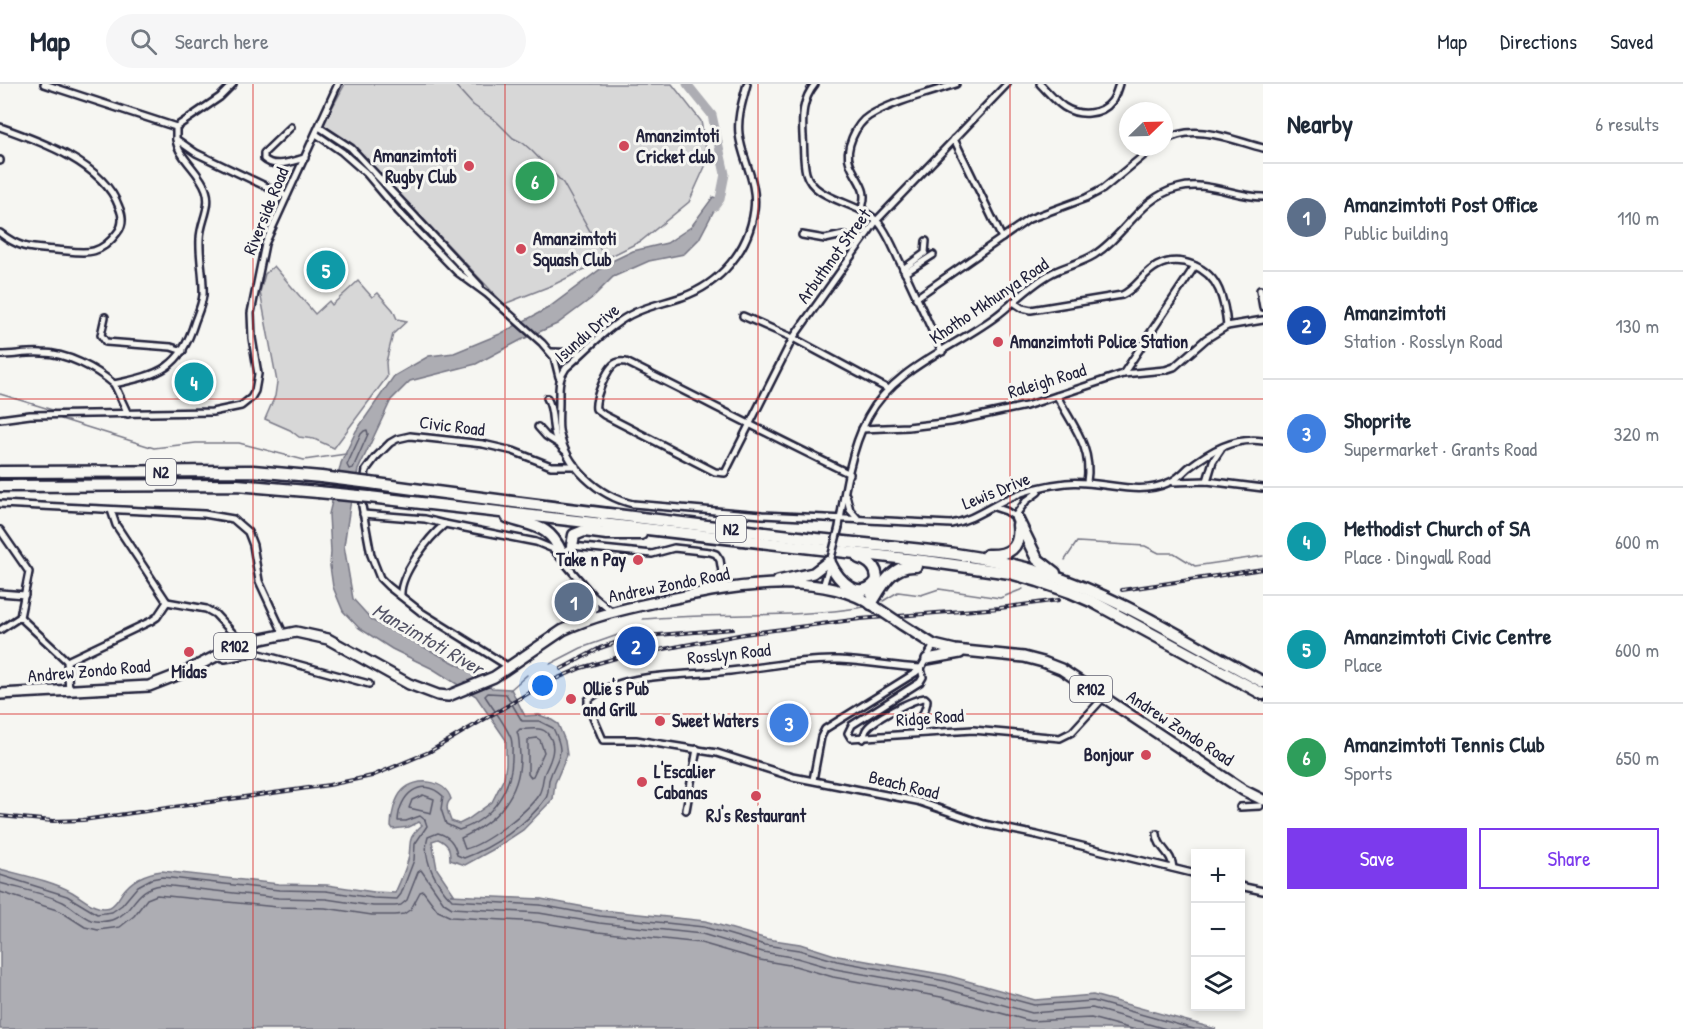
<!DOCTYPE html>
<meta charset="utf-8">
<style>
:root{--surface:#fff;--page:#f6f6f7;--text:#1f2937;--muted:#747a83;--line:#e0e1e3;--accent:#7c3aed}
body{margin:0;font-family:"Patrick Hand",sans-serif;background:var(--page);color:var(--text)}
.controls{position:absolute;right:18px;bottom:18px;display:grid;overflow:hidden;border-radius:0px;box-shadow:0 3px 9px #0003}
.controls button{width:54px;height:54px;display:grid;place-items:center;padding:0;border:0;border-bottom:2px solid var(--line);background:var(--surface);color:var(--text);font:30px sans-serif}
.compass{position:absolute;left:1119px;top:18px;width:54px;height:54px;border-radius:50%;background:var(--surface);box-shadow:0 3px 9px #0003;rotate:67deg}
.you{position:absolute;left:543px;top:602px;width:21px;height:21px;margin:-15px;border:4px solid #fff;border-radius:50%;background:#1a73e8;box-shadow:0 0 0 9px #1a73e833}
.badge{display:grid;place-items:center;width:39px;height:39px;border-radius:50%;background:var(--accent);color:#fff;font-size:20px;font-weight:700}
.pin{position:absolute;translate:-50% -50%;border:3px solid #fff;box-shadow:0 2px 6px #0006}
.list{margin:0;padding:0;list-style:none}
h2{display:flex;justify-content:space-between;align-items:center;height:78px;margin:0;padding:0 24px;font-size:26px}
h2 small{font-size:20px;font-weight:400;color:var(--muted)}
.list li{display:grid;grid-template-columns:39px 1fr auto;gap:18px;align-items:center;box-sizing:border-box;height:108px;padding:0 24px;border-top:2px solid var(--line)}
.list b{display:block;font-size:22px;white-space:nowrap}
.list p{margin:0;font-size:20px;white-space:nowrap;color:var(--muted)}
.list em{font-size:20px;font-style:normal;color:var(--muted)}
.actions{display:flex;gap:12px;padding:18px 24px}
.actions a{flex:1;padding:14px 0;border:2px solid var(--accent);border-radius:0px;text-align:center;font-size:21px;color:var(--accent)}
.actions .main{background:var(--accent);color:#fff}
.icon{flex:none;width:33px;height:33px;fill:none;stroke:currentColor;stroke-width:2;stroke-linecap:round;stroke-linejoin:round}
.map{position:relative;flex:none;width:1263px;height:945px;overflow:hidden}
header{display:flex;align-items:center;gap:36px;box-sizing:border-box;height:84px;padding:0 30px;background:var(--surface);border-bottom:2px solid var(--line)}
header strong{font-size:28px}
nav{display:flex;gap:33px;margin-inline-start:auto;font-size:21px}
.search{width:420px;height:54px;background:var(--page);display:flex;align-items:center;gap:15px;box-sizing:border-box;padding:0 21px;border-radius:33px;color:var(--muted);font-size:22px}
main{display:flex}
aside{flex:1;background:var(--surface)}
.map>svg:first-child{display:block}
</style>
<header>
<strong>Map</strong>
<div class="search"><svg class="icon" aria-label="search" viewBox="0 0 24 24"><circle cx="10" cy="10" r="6"/><path d="M15 15l6 6"/></svg>Search here</div>
<nav><a>Map</a><a>Directions</a><a>Saved</a></nav>
</header>
<main>
<div class="map">
<svg width="1263" height="945" viewBox="0 0 1263 945">
<rect width="100%" height="100%" fill="#f6f6f2"/>
<filter id="ink" filterUnits="userSpaceOnUse"><feTurbulence type="fractalNoise" baseFrequency=".0167" numOctaves="2"/><feDisplacementMap in="SourceGraphic" scale="12" xChannelSelector="R" yChannelSelector="G"/><feConvolveMatrix kernelMatrix="1 2 1 2 8 2 1 2 1" color-interpolation-filters="sRGB"/></filter>
<g filter="url(#ink)">
<g fill="#d7d7d7" stroke="#7c7c89" stroke-width="1.5">
<path d="M345 0H672L701 37 708 76 689 118 641 157 553 201 504 220 363 71 353 61 323 41Z"/>
<path d="M274 182 315 230 329 217 332 221 358 197 372 213 378 209 393 226 397 235 407 237 393 250 386 278 387 293 334 364 314 355 299 353 290 346 265 335 275 312 277 298 260 208 265 190Z"/>
</g>
<path fill="#adadb3" stroke="#757583" stroke-width="1.5" d="M713 113 720 115 699 155 684 170 649 177 613 193 592 214 557 240 521 256 476 280 410 297 391 316 358 386 350 422 344 462 353 515 373 537 474 589 492 604 511 605 525 632 539 631 550 635 558 640 565 657 567 671 555 699 553 715 523 746 494 765 465 781 450 776C450 765 449 760 438 755L432 757 437 785 454 810 450 811 541 815 601 826 705 837 767 855 800 860 838 872 946 891 1035 916 1093 911 1216 945H0V785C22 791 52 797 72 808 83 814 96 828 110 823 116 820 119 814 122 809 132 795 146 789 162 787L279 800 327 801 374 808 395 809C400 798 405 787 408 776 413 758 404 758 422 741L419 738 409 743 393 745 391 742C391 731 395 714 403 706 416 693 445 695 451 715 444 722 448 728 451 737L459 740 467 736 492 718 504 694 506 680V656L476 612 433 585 392 565 359 544 343 527 333 503 330 482 331 468 329 430 341 379 356 347 394 292 429 272 454 269 500 250 548 224 610 178 633 167 667 159 691 143Z"/>
<g fill="none" stroke-linecap="round" stroke-linejoin="round">
<g stroke="#5a5a6b" stroke-width="1.5">
<path d="M367 346 368 350 353 384 349 385 347 381 361 350 364 347Z"/>
<path d="M520 645C528 646 541 642 547 649 558 661 551 676 545 688 542 695 543 704 539 710 528 728 484 761 465 765L461 754C496 738 521 711 520 671 519 663 520 655 517 648Z"/>
<path d="M537 654 540 656 544 668 533 692 530 693 528 690V657L530 655Z"/>
<path d="M423 711 434 715 431 729 409 724 412 716Z"/>
<path d="M0 791 67 812 97 830 112 828 122 821 138 802 151 795 162 793 279 806 326 807 373 814 397 815 401 810 414 776 415 760 427 742 425 736 420 732 406 737H398C399 711 421 691 443 712L441 725 446 740 459 746C492 736 513 704 512 671 512 665 513 657 510 652 504 638 493 625 485 612L488 609 506 610 522 637H539L553 644C567 673 557 670 549 696 548 702 549 709 546 714 529 739 492 764 464 774L457 771C455 760 450 752 438 749L428 753C421 775 437 801 452 816L540 821 600 832 704 843 765 861 799 866 837 877 945 897 1034 921 1093 917 1194 945"/>
<path d="M0 799C21 805 43 809 63 818 73 823 81 832 91 836 97 838 108 838 114 835 136 827 133 804 162 801L278 814 326 815 373 822H395L401 821 407 816 418 788 421 786 444 819 452 824 539 829 599 839 702 850 763 868 797 874 835 885 943 904 1032 929 1092 924 1166 945"/>
<path d="M0 808 60 827 85 843 98 846 120 843 134 832 147 815 157 811 277 823 325 824 372 831H395L404 830 411 825 420 808 423 807 438 827 451 833 538 838 598 848 701 859 760 876 795 882 833 893 941 913 1030 937 1091 934 1132 945"/>
</g>
<g stroke="#757583" stroke-width="1.5">
<path d="M454 0 473 21 496 37 513 54 523 59 531 66 563 99 609 181"/>
<path d="M0 310 59 328"/>
<path d="M61 335 154 364 196 359H239L304 376 346 370"/>
<path d="M1065 476 1077 458 1145 462 1159 469H1174L1195 482 1263 472"/>
<path d="M883 517 898 508 921 511 939 505 1000 514 1023 505"/>
<path d="M643 535C716 528 791 535 864 523"/>
<path d="M550 580 581 564 629 547"/>
<path d="M510 606 527 591"/>
</g>
<path stroke="#adadb3" stroke-width="9" d="M687 0 712 31 725 90 720 115 714 123"/>
<g stroke="#22223b" stroke-width="10">
<g id="minor">
<path d="M44 0 176 43"/>
<path d="M233 0 220 13 176 43V55L196 69 286 112"/>
<path d="M747 0C743 16 737 32 739 50 742 76 758 98 754 126 749 166 720 200 682 213 665 219 646 222 630 231 606 244 587 266 566 284 558 295 559 304 559 318 559 327 558 337 559 346 565 382 598 412 633 420L762 431 951 440C973 436 989 423 1009 414 1026 406 1048 401 1066 399 1102 395 1136 414 1170 398 1177 395 1183 389 1188 384 1210 367 1234 353 1263 357"/>
<path d="M815 0C802 16 802 32 803 52 804 64 803 77 806 89 814 119 865 117 882 143 891 156 896 171 903 184 916 212 929 240 942 268"/>
<path d="M1040 0C1048 8 1055 17 1064 23 1078 32 1101 32 1112 17 1115 13 1117 6 1119 0"/>
<path d="M0 43C40 57 103 79 119 123 123 132 124 141 117 149 98 174 84 168 56 166 30 164 21 165 0 149"/>
<path d="M291 43 264 69V75C275 85 292 77 305 74"/>
<path d="M319 43 351 64 480 202"/>
<path d="M316 50 342 68 366 89 398 127 457 188 487 210 542 259 554 273 559 293"/>
<path d="M954 55 1002 154"/>
<path d="M1164 57C1194 38 1232 56 1263 64"/>
<path d="M0 76V77"/>
<path d="M861 126C870 105 857 98 850 80 844 65 856 40 869 32 894 17 929 9 956 0"/>
<path d="M802 151 825 155 843 151 860 159"/>
<path d="M903 185 925 169 926 157"/>
<path d="M905 189 933 171"/>
<path d="M1260 206 1263 223"/>
<path d="M916 214 1029 135 1086 114 1103 105 1154 63"/>
<path d="M1013 218 1022 224 1031 226 1122 211C1136 205 1143 189 1157 182 1180 170 1209 183 1219 206 1224 218 1226 230 1227 242"/>
<path d="M743 232 793 254 888 305"/>
<path d="M105 233 101 251 106 258 171 263 183 267"/>
<path d="M551 268 582 269"/>
<path d="M0 271C14 271 28 268 42 269 67 269 95 284 114 300"/>
<path d="M1123 290 1195 182"/>
<path d="M1057 312C1072 341 1093 363 1087 398"/>
<path d="M547 314C557 331 547 349 564 366"/>
<path d="M128 330 114 300C161 290 180 285 195 237 198 229 202 220 203 211 204 192 199 174 200 155 200 138 212 123 206 106 200 87 178 74 176 55"/>
<path d="M0 335 30 331 212 328 241 322 251 314 255 307 258 290 252 254 251 229 265 160 338 0"/>
<path d="M538 343 546 352 557 359"/>
<path d="M862 345 908 343 951 338 1026 322 1123 290 1165 286 1174 283 1206 255 1227 242 1263 236"/>
<path d="M850 390C775 354 701 315 626 278 622 278 620 277 616 279 607 283 594 316 596 325L604 331 715 388 725 389 793 254 877 136 1007 0"/>
<path d="M1207 397 1213 377 1221 365"/>
<path d="M1173 398 1207 397 1263 404"/>
<path d="M846 411 850 426 859 436"/>
<path d="M0 420 204 430 233 435 248 448 253 461 259 497 283 549"/>
<path d="M994 423 1006 427 1017 434"/>
<path d="M111 426 116 441 167 518"/>
<path d="M363 430 425 435 445 440"/>
<path d="M1015 432 1026 417 1038 408"/>
<path d="M839 443C844 409 851 364 868 333 894 284 952 265 995 233 1014 219 1031 200 1052 189 1066 182 1081 179 1094 171 1125 152 1140 113 1178 104 1207 96 1234 113 1263 113"/>
<path d="M0 446 29 488 20 533 0 546"/>
<path d="M561 469 572 462 652 470 674 464 710 468 716 470 720 476 725 506"/>
<path d="M823 503 830 479"/>
<path d="M0 509 25 511"/>
<path d="M401 512C399 491 429 453 445 440L536 458 553 465 593 512 612 528"/>
<path d="M167 518 206 525 215 530 242 559"/>
<path d="M20 533 67 577 69 607"/>
<path d="M590 534 595 524 594 514"/>
<path d="M217 572 225 575 256 569 369 600"/>
<path d="M67 577 151 537 157 533 167 518"/>
<path d="M509 583 421 528 388 502 380 494 371 471 362 422V411L366 386 375 374 390 359 397 355 410 352 483 360 513 367 551 382H576"/>
<path d="M921 584C894 583 867 577 839 576 802 575 767 583 730 587 689 592 621 587 588 616V621L603 656H636L717 669 793 693 917 717 984 740 1037 751 1196 790"/>
<path d="M921 584 923 593 920 598 852 641 848 649 851 654 973 646 1060 654 1072 648 1104 613"/>
<path d="M863 655C864 652 865 648 866 646 873 635 913 615 925 614L927 616C927 629 916 636 916 649"/>
<path d="M813 696 821 653 825 645 915 589 921 584 934 561"/>
<path d="M1240 723 1260 722"/>
<path d="M686 726 697 665"/>
<path d="M1157 750C1158 765 1172 768 1173 784"/>
<path d="M1240 802 1263 807"/>
</g>
</g>
<g stroke="#22223b" stroke-width="14">
<g id="primary">
<path d="M778 497 813 489 830 476"/>
<path d="M901 540 934 561 955 566 1024 573 1043 578 1061 585 1243 706 1263 716"/>
<path d="M927 575 960 569"/>
<path d="M0 610 149 602 185 588 242 559 296 548 328 555 409 600 438 611 448 612 494 593 563 546C593 532 624 525 656 518 721 504 817 483 876 523"/>
</g>
</g>
<g stroke="#22223b" stroke-width="15">
<g id="motorway">
<path d="M0 388 253 387 321 393"/>
<path d="M370 399C513 419 656 436 799 453 880 463 965 465 1043 489 1121 513 1191 560 1263 598"/>
<path d="M0 402 237 401 318 408"/>
<path d="M369 413 933 478 1010 489 1038 497 1070 508 1093 518 1263 610"/>
<path d="M507 433C533 443 549 440 561 468"/>
<path d="M1017 434 1037 475 1055 489"/>
<path d="M572 462 574 451 584 447 607 450H641"/>
<path d="M987 471C1009 472 1021 464 1018 441"/>
<path d="M859 474C876 479 882 493 872 510"/>
<path d="M830 479C838 496 859 519 876 498"/>
<path d="M871 520C882 502 892 480 916 482"/>
</g>
</g>
<use href="#minor" stroke="#f6f6f2" stroke-width="5"/>
<use href="#primary" stroke="#f6f6f2" stroke-width="9"/>
<use href="#motorway" stroke="#f6f6f2" stroke-width="10"/>
<g stroke="#22223b" stroke-width="4">
<g id="rail">
<path d="M1122 506 1263 485"/>
<path d="M561 585 600 564 633 553 733 545"/>
<path d="M0 732 53 737 83 736 329 701 372 692 429 668 544 600 581 584 616 574 744 550 860 535 1000 524 1059 516"/>
</g>
</g>
<use href="#rail" stroke="#f6f6f2" stroke-width="1.5" stroke-dasharray="4.5" stroke-linecap="butt"/>
<g stroke="#22223b" stroke-width="10" stroke-linecap="butt">
<path id="minor-bridge" d="M831 474 839 443"/>
</g>
<g stroke="#22223b" stroke-width="14" stroke-linecap="butt">
<path id="primary-bridge" d="M877 524 901 540"/>
</g>
<g stroke="#22223b" stroke-width="15" stroke-linecap="butt">
<g id="motorway-bridge">
<path d="M321 393 370 399"/>
<path d="M318 408 369 413"/>
</g>
</g>
<use href="#minor-bridge" stroke="#f6f6f2" stroke-width="5"/>
<use href="#primary-bridge" stroke="#f6f6f2" stroke-width="9"/>
<use href="#motorway-bridge" stroke="#f6f6f2" stroke-width="10"/>
</g>
</g>
<path fill="none" stroke="#d62828" stroke-width="1.5" stroke-opacity="0.55" d="M253 0V945M505 0V945M758 0V945M1010 0V945M0 315H1263M0 630H1263"/>
<g fill="#d1495b" stroke="#f6f6f2" stroke-width="2">
<circle cx="624" cy="62" r="6"/>
<circle cx="469" cy="82" r="6"/>
<circle cx="521" cy="165" r="6"/>
<circle cx="998" cy="258" r="6"/>
<circle cx="638" cy="476" r="6"/>
<circle cx="189" cy="568" r="6"/>
<circle cx="571" cy="615" r="6"/>
<circle cx="660" cy="637" r="6"/>
<circle cx="1146" cy="671" r="6"/>
<circle cx="642" cy="698" r="6"/>
<circle cx="756" cy="712" r="6"/>
</g>
<g text-anchor="middle" stroke-width="6" stroke-linejoin="round" paint-order="stroke">
<g fill="#f6f6f2" stroke="#626272" stroke-width="1.5">
<rect x="146" y="375" width="30" height="26" rx="4.5"/>
<rect x="716" y="432" width="30" height="26" rx="4.5"/>
<rect x="214" y="549" width="42" height="26" rx="4.5"/>
<rect x="1070" y="592" width="42" height="26" rx="4.5"/>
</g>
<g font-size="16" font-weight="bold" fill="#22223b">
<text x="161" y="394">N2</text>
<text x="731" y="451">N2</text>
<text x="235" y="568">R102</text>
<text x="1091" y="611">R102</text>
</g>
<g font-size="18" font-weight="bold" fill="#22223b" stroke="#f6f6f2" text-anchor="start">
<text x="636" y="58">Amanzimtoti<tspan x="636" dy="21">Cricket club</tspan></text>
<text x="457" y="78" text-anchor="end">Amanzimtoti<tspan x="457" dy="21">Rugby Club</tspan></text>
<text x="533" y="161">Amanzimtoti<tspan x="533" dy="21">Squash Club</tspan></text>
<text x="1010" y="264">Amanzimtoti Police Station</text>
<text x="626" y="482" text-anchor="end">Take n Pay</text>
<text x="189" y="594" text-anchor="middle">Midas</text>
<text x="583" y="611">Ollie's Pub<tspan x="583" dy="21">and Grill</tspan></text>
<text x="672" y="643">Sweet Waters</text>
<text x="1134" y="677" text-anchor="end">Bonjour</text>
<text x="654" y="694">L'Escalier<tspan x="654" dy="21">Cabanas</tspan></text>
<text x="756" y="738" text-anchor="middle">RJ's Restaurant</text>
</g>
<g font-size="18" fill="#22223b" stroke="#f6f6f2">
<text transform="translate(266 127) rotate(-68)" y="6">Riverside Road</text>
<text transform="translate(834 172) rotate(-54)" y="6">Arbuthnot Street</text>
<text transform="translate(989 217) rotate(-34)" y="6">Khotho Mkhunya Road</text>
<text transform="translate(587 249) rotate(-41)" y="6">Isundu Drive</text>
<text transform="translate(1047 297) rotate(-17)" y="6">Raleigh Road</text>
<text transform="translate(452 342) rotate(7)" y="6">Civic Road</text>
<text transform="translate(996 407) rotate(-22)" y="6">Lewis Drive</text>
<text transform="translate(669 501) rotate(-11)" y="6">Andrew Zondo Road</text>
<text transform="translate(729 570) rotate(-6)" y="6">Rosslyn Road</text>
<text transform="translate(89 587) rotate(-5)" y="6">Andrew Zondo Road</text>
<text transform="translate(930 634) rotate(-4)" y="6">Ridge Road</text>
<text transform="translate(1180 644) rotate(33)" y="6">Andrew Zondo Road</text>
<text transform="translate(904 701) rotate(14)" y="6">Beach Road</text>
</g>
<g font-size="20" font-style="italic" fill="#535365" stroke="#f6f6f2">
<text transform="translate(428 555) rotate(30)" y="7">Manzimtoti River</text>
</g>
</g>
</svg>
<div class="controls">
<button>+</button>
<button>−</button>
<button><svg class="icon" aria-label="layers" viewBox="0 0 24 24"><path d="M12 4l9 5-9 5-9-5zM3 14l9 5 9-5"/></svg></button>
</div>
<svg class="compass" viewBox="-18 -18 36 36"><path d="M0-13l5 13h-10z" fill="#e53935"/><path d="M0 13l5-13h-10z" fill="#747a83"/></svg>
<div class="you"></div>
<div class="pin badge" style="left:574px;top:518px;background:#5c6f8a">1</div>
<div class="pin badge" style="left:636px;top:562px;background:#1a4fb4">2</div>
<div class="pin badge" style="left:789px;top:639px;background:#3f7fe0">3</div>
<div class="pin badge" style="left:194px;top:298px;background:#0f9aa8">4</div>
<div class="pin badge" style="left:326px;top:186px;background:#0f9aa8">5</div>
<div class="pin badge" style="left:535px;top:97px;background:#2e9e5b">6</div>
</div>
<aside>
<h2>Nearby<small>6 results</small></h2>
<ul class="list">
<li><span class="badge" style="background:#5c6f8a">1</span><div><b>Amanzimtoti Post Office</b><p>Public building</p></div><em>110 m</em></li>
<li><span class="badge" style="background:#1a4fb4">2</span><div><b>Amanzimtoti</b><p>Station · Rosslyn Road</p></div><em>130 m</em></li>
<li><span class="badge" style="background:#3f7fe0">3</span><div><b>Shoprite</b><p>Supermarket · Grants Road</p></div><em>320 m</em></li>
<li><span class="badge" style="background:#0f9aa8">4</span><div><b>Methodist Church of SA</b><p>Place · Dingwall Road</p></div><em>600 m</em></li>
<li><span class="badge" style="background:#0f9aa8">5</span><div><b>Amanzimtoti Civic Centre</b><p>Place</p></div><em>600 m</em></li>
<li><span class="badge" style="background:#2e9e5b">6</span><div><b>Amanzimtoti Tennis Club</b><p>Sports</p></div><em>650 m</em></li>
</ul>
<div class="actions"><a class="main">Save</a><a>Share</a></div>
</aside>
</main>
